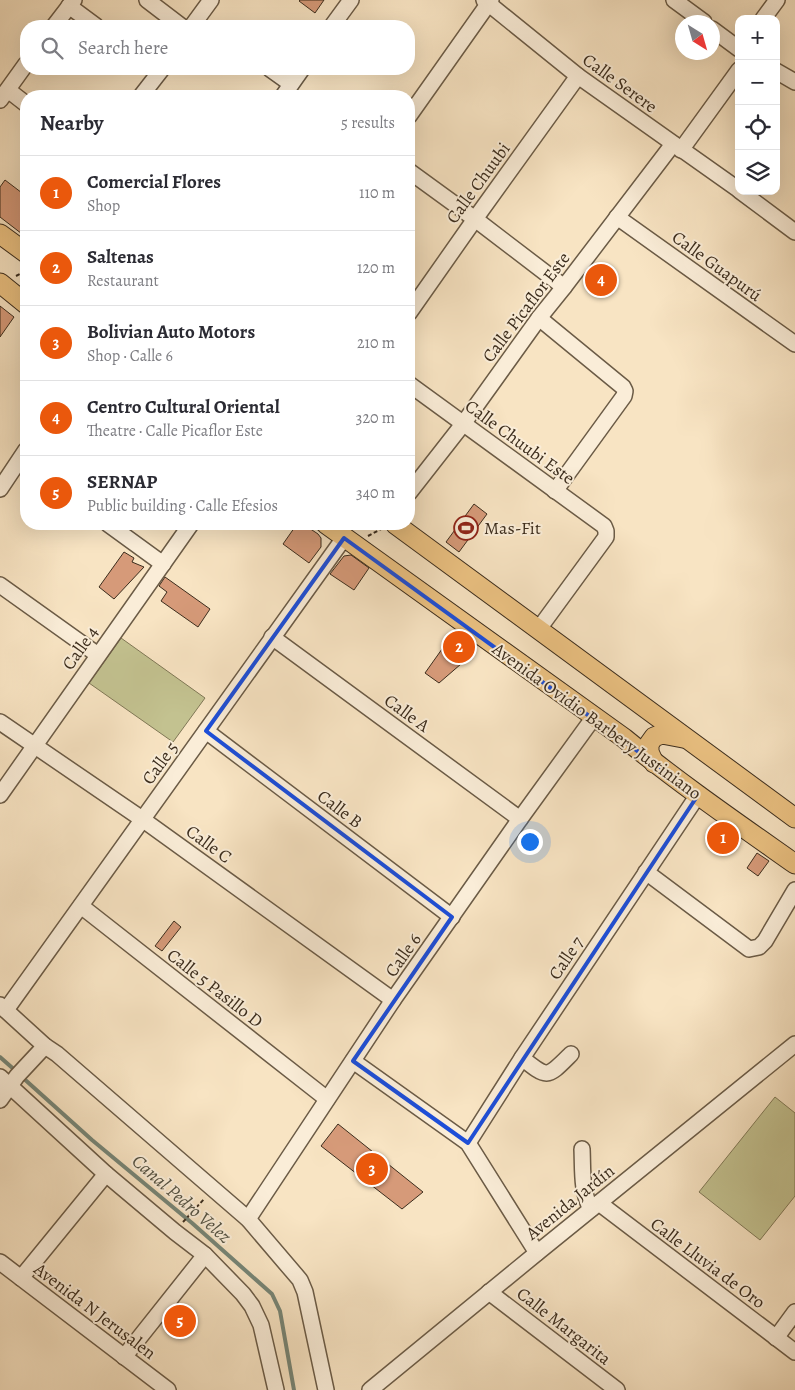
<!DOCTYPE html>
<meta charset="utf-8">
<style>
:root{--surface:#fff;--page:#f7f7f7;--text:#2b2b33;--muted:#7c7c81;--line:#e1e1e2;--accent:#ea580c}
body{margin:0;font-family:Alegreya,serif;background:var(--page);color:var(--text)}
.controls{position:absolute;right:15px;top:15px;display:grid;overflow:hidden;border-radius:10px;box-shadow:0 5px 20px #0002}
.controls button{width:45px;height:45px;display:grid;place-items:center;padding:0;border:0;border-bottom:1px solid var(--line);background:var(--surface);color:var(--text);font:25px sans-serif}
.compass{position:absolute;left:675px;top:15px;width:45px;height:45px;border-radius:50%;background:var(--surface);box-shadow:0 5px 20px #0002;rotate:143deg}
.you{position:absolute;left:529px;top:841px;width:18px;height:18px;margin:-12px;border:4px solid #fff;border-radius:50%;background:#1a73e8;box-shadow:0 0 0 8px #1a73e833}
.badge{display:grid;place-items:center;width:32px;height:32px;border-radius:50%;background:var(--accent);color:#fff;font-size:16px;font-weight:700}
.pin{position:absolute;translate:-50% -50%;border:2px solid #fff;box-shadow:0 1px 5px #0006}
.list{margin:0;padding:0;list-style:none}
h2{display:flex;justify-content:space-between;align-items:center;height:65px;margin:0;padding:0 20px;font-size:21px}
h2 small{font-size:16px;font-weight:400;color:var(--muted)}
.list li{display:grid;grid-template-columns:32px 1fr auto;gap:15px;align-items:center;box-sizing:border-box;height:75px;padding:0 20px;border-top:1px solid var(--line)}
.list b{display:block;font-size:19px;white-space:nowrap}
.list p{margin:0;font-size:16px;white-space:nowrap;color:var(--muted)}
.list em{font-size:16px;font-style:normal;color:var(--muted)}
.icon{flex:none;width:28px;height:28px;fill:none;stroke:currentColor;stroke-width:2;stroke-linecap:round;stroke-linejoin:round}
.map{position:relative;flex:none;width:795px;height:1390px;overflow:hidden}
.search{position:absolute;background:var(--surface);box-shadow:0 5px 20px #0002;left:20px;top:20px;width:395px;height:55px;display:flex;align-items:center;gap:12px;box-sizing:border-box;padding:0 18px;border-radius:20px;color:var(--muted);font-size:19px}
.panel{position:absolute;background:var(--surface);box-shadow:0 5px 20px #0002;left:20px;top:90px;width:395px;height:440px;border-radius:20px}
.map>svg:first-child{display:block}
</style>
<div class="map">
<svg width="795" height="1390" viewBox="0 0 795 1390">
<rect width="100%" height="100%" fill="#f8e4c3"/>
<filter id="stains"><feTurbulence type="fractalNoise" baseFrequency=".004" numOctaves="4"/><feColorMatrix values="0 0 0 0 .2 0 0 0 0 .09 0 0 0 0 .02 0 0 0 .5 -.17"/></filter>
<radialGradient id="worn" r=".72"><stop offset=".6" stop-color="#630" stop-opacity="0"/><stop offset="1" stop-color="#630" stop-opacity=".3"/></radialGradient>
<g fill="#c3c290" stroke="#807856">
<path d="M121 638 205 698 173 742 89 683Z"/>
<path d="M775 1097 795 1113V1196L760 1240 699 1192Z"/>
</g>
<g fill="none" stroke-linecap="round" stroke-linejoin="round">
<g stroke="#768576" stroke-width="4">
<path d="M0 1057 17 1072"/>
<path d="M22 1077 92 1140 192 1223 272 1294 280 1311 294 1390"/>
</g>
</g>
<g fill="#d69a79" stroke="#3c2d1d">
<path d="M300 0H324L315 13 299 1Z"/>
<path d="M5 180 26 196V237L0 217V187Z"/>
<path d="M0 306 14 317 0 337Z"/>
<path d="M474 504 487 514 459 552 446 542Z"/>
<path d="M297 524H303L318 534 321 538V547L309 563 283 544Z"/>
<path d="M124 552 134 558 132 562 144 567 114 599 99 587Z"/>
<path d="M351 555 369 568 354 590 330 574 344 556Z"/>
<path d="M165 577 210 609 198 627 161 601 167 592 159 586Z"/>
<path d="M452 635 476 651 439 683 425 673Z"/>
<path d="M722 827 734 835 723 850 712 842Z"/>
<path d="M757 853 769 861 758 876 747 868Z"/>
<path d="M174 921 181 927 162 951 155 946Z"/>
<path d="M338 1124 423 1192 402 1209 321 1146Z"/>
</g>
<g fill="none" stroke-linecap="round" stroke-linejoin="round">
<g stroke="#6b5b46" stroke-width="18">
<g id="minor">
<path d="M147 0 181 26"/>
<path d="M484 0 578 76 739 190"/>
<path d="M674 0 704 22"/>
<path d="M69 6 96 26"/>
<path d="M763 19 777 0"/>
<path d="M54 26 74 0"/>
<path d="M192 26 211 0"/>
<path d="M332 26 351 0"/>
<path d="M712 29 739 49"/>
<path d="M270 69 291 84"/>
<path d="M776 71 795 82"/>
<path d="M8 90 26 104"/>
<path d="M141 96 162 69"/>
<path d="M283 96 302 69"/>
<path d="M0 100 26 64"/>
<path d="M409 116 491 0"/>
<path d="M681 150 739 70"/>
<path d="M409 171 475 219 564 287"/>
<path d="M740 191 795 232"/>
<path d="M617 217 795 344"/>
<path d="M409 313 475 219 578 76"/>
<path d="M539 318 623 387 625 391 624 396 555 491"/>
<path d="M409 384 604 526 606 531V537L538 630"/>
<path d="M0 489 26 450"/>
<path d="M409 493 463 424 539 318 564 287 673 144"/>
<path d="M108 524 163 564"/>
<path d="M0 585 98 655"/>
<path d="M272 637 520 819"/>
<path d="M0 722 142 819 393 1000"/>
<path d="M206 731 452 917"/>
<path d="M0 795 191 524"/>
<path d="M646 872 749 949 759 947 765 941 795 890"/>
<path d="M81 906 327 1099"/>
<path d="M0 1005 45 1046 57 1054 248 1219 300 1280 305 1292 326 1390"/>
<path d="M6 1010 344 538"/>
<path d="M522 1058C548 1079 547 1078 571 1054"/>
<path d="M353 1061 468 1143 537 1253"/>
<path d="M0 1077 106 1174 175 1232 205 1255 243 1294 252 1306 261 1325 276 1390"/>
<path d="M0 1100 17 1076 45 1046"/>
<path d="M468 1143 522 1058 698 795"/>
<path d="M582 1149C583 1170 581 1191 591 1209"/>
<path d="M599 1203 795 1352"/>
<path d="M248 1219 393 1000 520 819 594 717"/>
<path d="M0 1262 168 1390"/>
<path d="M21 1278 106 1174"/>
<path d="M489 1292 617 1390"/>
<path d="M776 1338 795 1312"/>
<path d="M124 1357 205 1255"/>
<path d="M370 1390 537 1253 795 1044"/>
</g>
</g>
<g stroke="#3c2d1d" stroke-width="21">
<g id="major">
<path d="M0 234 26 253"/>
<path d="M0 283 26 304"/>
<path d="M326 524 624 738C679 783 737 823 795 864"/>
<path d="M395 524 795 818"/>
<path d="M654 763 649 752V744L654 737 662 734 683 738"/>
</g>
</g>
<g stroke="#3c2d1d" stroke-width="2" stroke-dasharray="4 2.5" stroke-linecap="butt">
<path d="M16 276 26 271"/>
<path d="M368 536 381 529"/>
<path d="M183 1222 205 1198"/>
</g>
<use href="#minor" stroke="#faedd8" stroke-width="15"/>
<use href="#major" stroke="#ecc282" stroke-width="19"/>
</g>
<path fill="none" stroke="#1d4ed8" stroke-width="4" stroke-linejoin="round" d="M344 538 698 795 468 1143 353 1061 452 917 206 731Z"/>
<defs>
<g id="stadium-ring" transform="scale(1.25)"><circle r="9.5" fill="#faedd8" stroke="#8f2418" stroke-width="1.5"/><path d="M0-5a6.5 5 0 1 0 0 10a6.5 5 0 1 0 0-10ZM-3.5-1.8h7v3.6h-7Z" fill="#8f2418"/></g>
</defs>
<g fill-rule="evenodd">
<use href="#stadium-ring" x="466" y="528"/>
</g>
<g text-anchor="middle" stroke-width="4" stroke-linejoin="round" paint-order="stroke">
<g font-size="18" fill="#3c2d1d" stroke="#faedd8">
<text transform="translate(620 83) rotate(36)" y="6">Calle Serere</text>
<text transform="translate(478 183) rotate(-54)" y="6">Calle Chuubi</text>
<text transform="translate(717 266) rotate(36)" y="6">Calle Guapurú</text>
<text transform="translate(526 307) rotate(-53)" y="6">Calle Picaflor Este</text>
<text transform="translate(520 442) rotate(36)" y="6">Calle Chuubi Este</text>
<text transform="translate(80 648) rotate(-55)" y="6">Calle 4</text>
<text transform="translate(407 713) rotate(36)" y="6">Calle A</text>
<text transform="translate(597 721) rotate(36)" y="6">Avenida Ovidio Barbery Justiniano</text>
<text transform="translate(160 763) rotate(-54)" y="6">Calle 5</text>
<text transform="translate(340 809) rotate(37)" y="6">Calle B</text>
<text transform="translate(209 844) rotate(36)" y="6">Calle C</text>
<text transform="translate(403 955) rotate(-55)" y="6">Calle 6</text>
<text transform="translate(566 958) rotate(-56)" y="6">Calle 7</text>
<text transform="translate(215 988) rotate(38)" y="6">Calle 5 Pasillo D</text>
<text transform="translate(570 1202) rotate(-39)" y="6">Avenida Jardín</text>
<text transform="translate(708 1263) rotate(37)" y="6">Calle Lluvia de Oro</text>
<text transform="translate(95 1311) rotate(37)" y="6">Avenida N Jerusalen</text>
<text transform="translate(564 1326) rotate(38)" y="6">Calle Margarita</text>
</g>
<g font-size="18" fill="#3c2d1d" stroke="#faedd8" text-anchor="start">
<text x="484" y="534">Mas-Fit</text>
</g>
<g font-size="19" font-style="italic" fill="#545242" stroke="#faedd8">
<text transform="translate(182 1198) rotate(41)" y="7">Canal Pedro Velez</text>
</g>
</g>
<rect width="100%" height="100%" filter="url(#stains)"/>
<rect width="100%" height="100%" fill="url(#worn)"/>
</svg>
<div class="controls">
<button>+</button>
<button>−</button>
<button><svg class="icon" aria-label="locate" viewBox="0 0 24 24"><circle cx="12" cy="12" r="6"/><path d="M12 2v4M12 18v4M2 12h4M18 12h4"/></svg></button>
<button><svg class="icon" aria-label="layers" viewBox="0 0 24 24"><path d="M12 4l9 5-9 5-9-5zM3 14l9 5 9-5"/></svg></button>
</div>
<svg class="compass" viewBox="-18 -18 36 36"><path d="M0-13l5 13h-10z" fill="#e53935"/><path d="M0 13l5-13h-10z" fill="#7c7c81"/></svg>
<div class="you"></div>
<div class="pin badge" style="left:723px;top:838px">1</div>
<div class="pin badge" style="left:459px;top:647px">2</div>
<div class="pin badge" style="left:372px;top:1169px">3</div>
<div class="pin badge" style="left:601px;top:280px">4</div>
<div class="pin badge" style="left:180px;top:1321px">5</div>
<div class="search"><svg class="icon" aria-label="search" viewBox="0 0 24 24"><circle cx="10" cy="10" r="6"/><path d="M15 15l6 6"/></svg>Search here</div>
<section class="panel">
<h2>Nearby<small>5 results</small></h2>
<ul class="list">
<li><span class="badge">1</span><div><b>Comercial Flores</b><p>Shop</p></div><em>110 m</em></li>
<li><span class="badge">2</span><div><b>Saltenas</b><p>Restaurant</p></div><em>120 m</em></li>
<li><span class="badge">3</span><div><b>Bolivian Auto Motors</b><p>Shop · Calle 6</p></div><em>210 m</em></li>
<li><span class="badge">4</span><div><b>Centro Cultural Oriental</b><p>Theatre · Calle Picaflor Este</p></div><em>320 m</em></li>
<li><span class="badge">5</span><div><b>SERNAP</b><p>Public building · Calle Efesios</p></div><em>340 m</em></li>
</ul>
</section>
</div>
